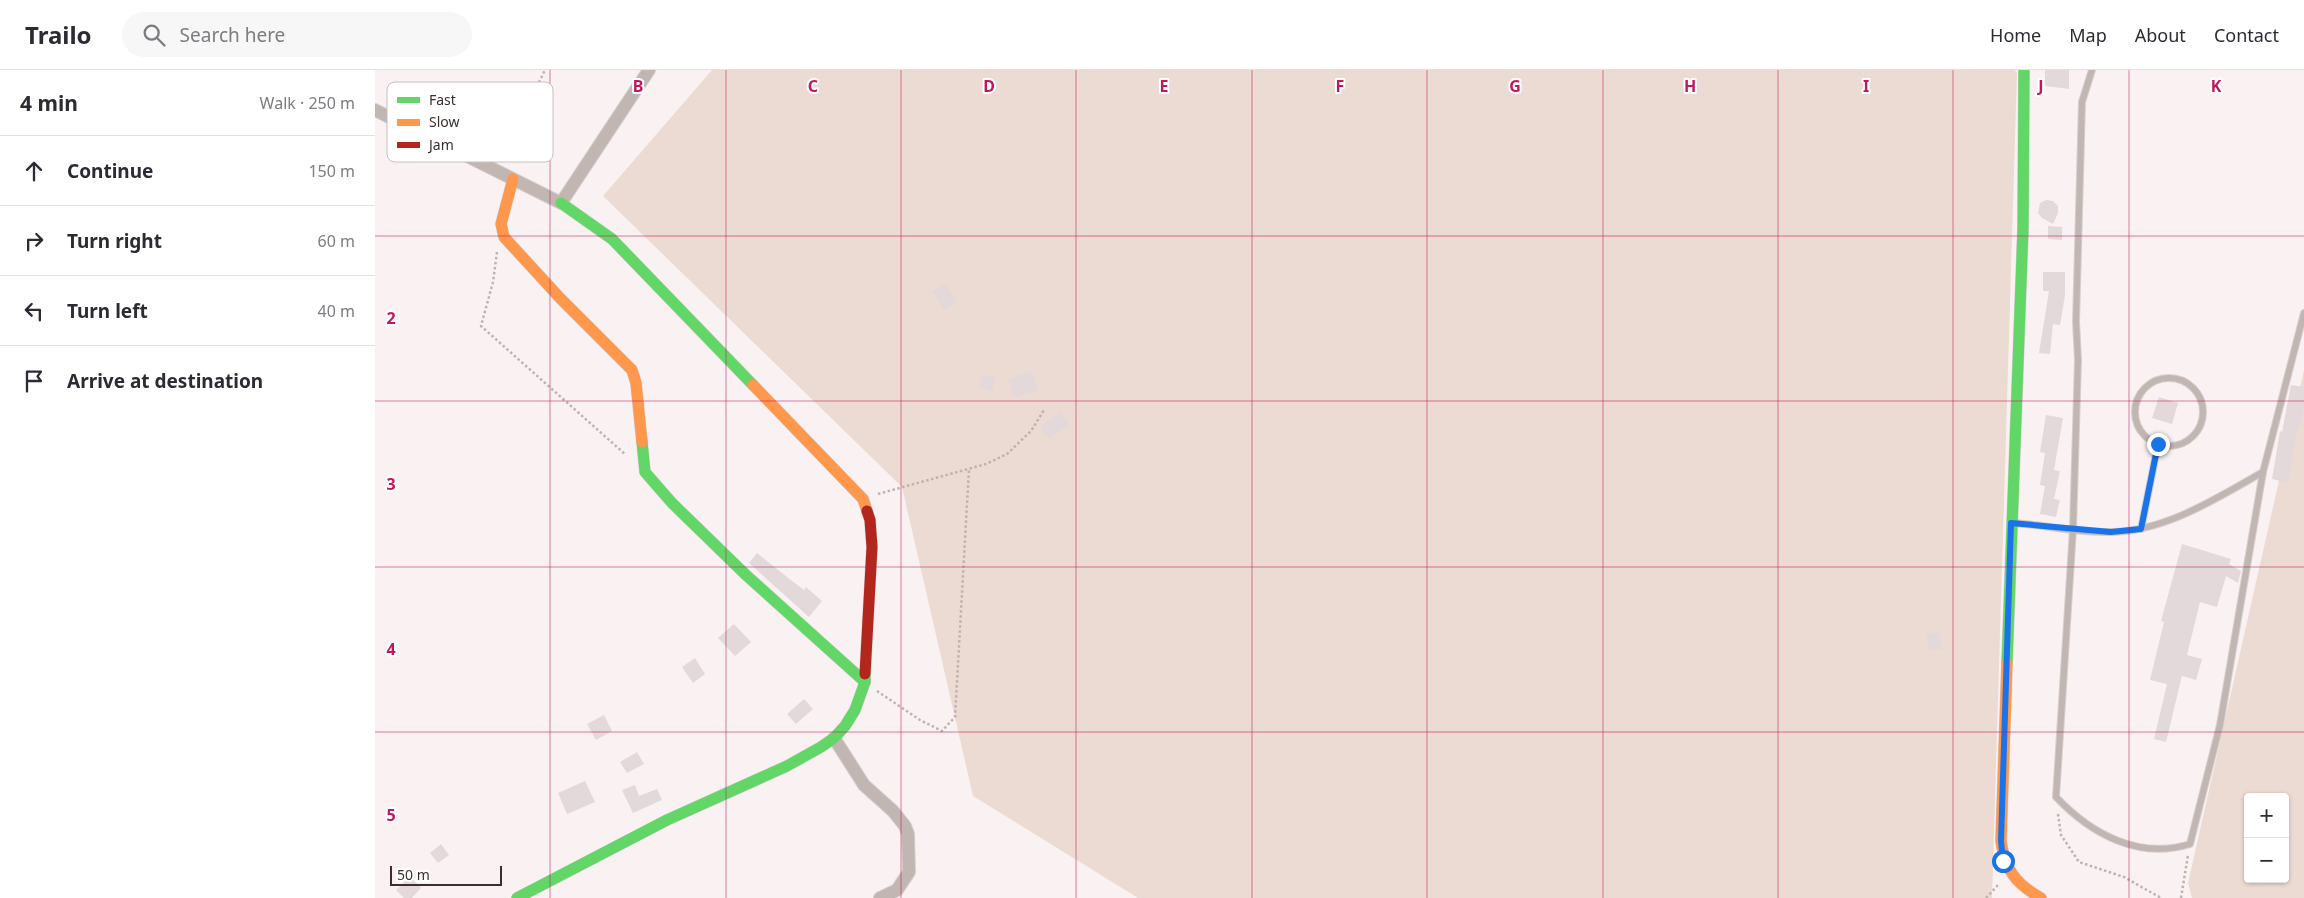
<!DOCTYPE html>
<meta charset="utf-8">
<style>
:root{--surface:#fff;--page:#f7f7f7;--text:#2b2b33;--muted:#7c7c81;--line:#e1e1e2}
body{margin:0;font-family:"Noto Sans",sans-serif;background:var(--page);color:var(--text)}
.controls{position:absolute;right:15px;bottom:15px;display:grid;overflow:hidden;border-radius:5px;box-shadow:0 1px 4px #0004}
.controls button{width:45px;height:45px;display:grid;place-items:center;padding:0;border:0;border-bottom:1px solid var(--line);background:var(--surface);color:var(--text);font:25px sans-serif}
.scale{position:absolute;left:15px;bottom:12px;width:112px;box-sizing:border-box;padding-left:5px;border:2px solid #3c2e2e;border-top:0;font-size:14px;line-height:18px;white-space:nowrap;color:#3c2e2e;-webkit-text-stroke:4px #fff;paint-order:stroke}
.stop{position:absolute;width:15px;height:15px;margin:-11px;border:4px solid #1a73e8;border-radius:50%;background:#fff}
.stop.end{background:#1a73e8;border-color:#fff;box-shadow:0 1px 5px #0008}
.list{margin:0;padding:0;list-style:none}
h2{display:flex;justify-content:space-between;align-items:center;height:65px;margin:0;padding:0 20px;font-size:21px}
h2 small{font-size:16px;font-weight:400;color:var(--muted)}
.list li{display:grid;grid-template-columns:32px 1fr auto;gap:15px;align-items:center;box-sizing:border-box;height:70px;padding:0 20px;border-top:1px solid var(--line)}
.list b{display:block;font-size:19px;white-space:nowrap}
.list em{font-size:16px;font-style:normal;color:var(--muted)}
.icon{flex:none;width:28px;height:28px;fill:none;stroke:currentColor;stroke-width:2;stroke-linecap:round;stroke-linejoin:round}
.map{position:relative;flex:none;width:1929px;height:828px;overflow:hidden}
header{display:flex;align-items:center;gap:30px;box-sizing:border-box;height:70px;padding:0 25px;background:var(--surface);border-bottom:1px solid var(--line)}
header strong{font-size:24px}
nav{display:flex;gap:28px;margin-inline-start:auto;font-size:18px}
.search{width:350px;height:45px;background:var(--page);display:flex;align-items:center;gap:12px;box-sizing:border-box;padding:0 18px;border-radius:28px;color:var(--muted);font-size:19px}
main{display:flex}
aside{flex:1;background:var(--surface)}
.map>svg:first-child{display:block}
</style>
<header>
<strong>Trailo</strong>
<div class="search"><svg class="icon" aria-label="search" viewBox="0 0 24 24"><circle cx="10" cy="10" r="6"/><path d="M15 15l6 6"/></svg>Search here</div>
<nav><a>Home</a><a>Map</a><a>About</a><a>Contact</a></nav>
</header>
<main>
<aside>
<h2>4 min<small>Walk · 250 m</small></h2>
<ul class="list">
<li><svg class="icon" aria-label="ahead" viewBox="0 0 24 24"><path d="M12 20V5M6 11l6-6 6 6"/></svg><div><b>Continue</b></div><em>150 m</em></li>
<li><svg class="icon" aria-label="right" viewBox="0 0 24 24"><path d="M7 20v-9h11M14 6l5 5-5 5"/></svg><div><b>Turn right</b></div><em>60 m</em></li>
<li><svg class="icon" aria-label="left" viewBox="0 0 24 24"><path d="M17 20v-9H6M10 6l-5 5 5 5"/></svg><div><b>Turn left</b></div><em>40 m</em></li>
<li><svg class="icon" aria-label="arrive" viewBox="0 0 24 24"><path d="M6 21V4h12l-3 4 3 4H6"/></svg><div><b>Arrive at destination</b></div></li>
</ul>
</aside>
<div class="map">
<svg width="1929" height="828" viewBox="0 0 1929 828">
<rect width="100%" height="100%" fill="#faf2f2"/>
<g fill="#ecdbd2" fill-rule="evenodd">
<path d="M337 0H1639L1642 2 1617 828H763L598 726 527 417 228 126Z"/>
<path d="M1929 300V828H1817L1813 813ZM1873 727H1910V809H1873Z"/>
</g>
<g fill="#e3d8da">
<path d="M1670 0H1694V19L1670 16Z"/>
<path d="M1671 130 1678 131 1683 136V143L1678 154 1667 148 1663 143 1665 133Z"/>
<path d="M1673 156 1687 157V170L1673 169Z"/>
<path d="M1668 202H1690V225L1685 255 1678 254 1675 284 1664 283 1674 221H1668Z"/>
<path d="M570 213 582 232 569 240 557 221Z"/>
<path d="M657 301 663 320 639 328 633 309Z"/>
<path d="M608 304 621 309 616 322 603 316Z"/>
<path d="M1916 315 1929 317V336L1925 357 1923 356 1913 413 1897 409 1905 361 1907 362Z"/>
<path d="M1784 327 1803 333 1797 354 1777 348Z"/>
<path d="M686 342 695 355 674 369 665 356Z"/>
<path d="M1671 345 1688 348 1679 400 1685 401 1679 429 1685 430 1681 447 1665 444 1670 416 1665 415 1670 383 1665 382Z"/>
<path d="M1807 474 1856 489 1854 494 1866 501 1863 513 1851 506 1842 537 1825 532 1812 585 1827 589 1821 610 1807 606 1791 672 1779 669 1792 614 1775 610 1789 552 1786 551Z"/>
<path d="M382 483 412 507 429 520 431 517 447 531 434 547 374 493Z"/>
<path d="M359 554 376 572 360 586 343 568Z"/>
<path d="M1564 562 1567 579 1554 581 1551 564Z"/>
<path d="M320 588 330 604 318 613 307 597Z"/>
<path d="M429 629 438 639 421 654 412 644Z"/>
<path d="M229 645 237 661 221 670 212 654Z"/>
<path d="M262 682 269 694 252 703 245 692Z"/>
<path d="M210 711 220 732 192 744 183 723Z"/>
<path d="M260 715 264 726 282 719 287 730 258 743 247 720Z"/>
<path d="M66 774 74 785 63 793 55 783Z"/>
<path d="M35 807 46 818 37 828H29L21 820Z"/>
</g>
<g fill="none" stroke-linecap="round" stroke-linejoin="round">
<g stroke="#d7d0d0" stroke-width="8">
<g id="lane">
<path d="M1717 0 1707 32 1701 252 1703 290 1698 459 1681 727C1716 764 1764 790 1815 774L1845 655 1888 402 1929 243"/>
<circle cx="1794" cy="342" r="34"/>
<path d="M1638 453C1670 455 1704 463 1737 462 1791 461 1842 428 1888 402"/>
<path d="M1766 459 1783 374"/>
</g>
</g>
<g stroke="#d7d0d0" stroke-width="14">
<g id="street">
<path d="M0 40 186 133 274 0"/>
<path d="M459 668 489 715 518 741 530 756 533 764 534 802 522 820 505 828"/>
</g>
</g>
<g stroke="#d7d0d0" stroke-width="12">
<g id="fast">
<path d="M186 133 237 169 378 315"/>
<path d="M267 372 270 402 297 433 371 505 490 612V604"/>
<path d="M1632 593 1648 158 1649 0"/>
<path d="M142 828 292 750 412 696 446 677 459 668 470 656 480 640 490 612"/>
</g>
</g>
<g stroke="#d7d0d0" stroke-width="12">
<g id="slow">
<path d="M138 109 126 154 129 167 185 228 257 300 261 313 267 372"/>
<path d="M378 315 488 429 492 441"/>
<path d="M1632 593 1626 771C1630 800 1641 814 1666 828"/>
</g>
</g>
<g stroke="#d7d0d0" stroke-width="12">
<path id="jam" d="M490 604 497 477 495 450 492 441"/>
</g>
<g stroke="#bdb3b1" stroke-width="2.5" stroke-dasharray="2.5 2.5" stroke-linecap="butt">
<path d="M129 90 146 49 170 0"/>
<path d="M122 182 118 212 106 256 251 385"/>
<path d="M503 424 611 394 632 384 656 361 669 340"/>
<path d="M502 621 545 650 567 661 580 647 594 399"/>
<path d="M1683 744 1686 765 1704 792 1749 807 1786 828"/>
<path d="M1611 828 1624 814"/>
<path d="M1806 828 1813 785"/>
</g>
<use href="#lane" stroke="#c1b6b2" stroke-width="6"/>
<use href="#street" stroke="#c1b6b2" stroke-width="12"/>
<use href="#fast" stroke="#63d668" stroke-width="11"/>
<use href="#slow" stroke="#ff974d" stroke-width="11"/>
<use href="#jam" stroke="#b3261e" stroke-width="11"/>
</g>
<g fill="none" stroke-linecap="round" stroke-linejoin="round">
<path stroke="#1a73e8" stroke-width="6" d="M1628 791 1626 771 1636 453 1736 462 1766 459 1783 374"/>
</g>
<path fill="none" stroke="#c2185b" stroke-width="1" stroke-opacity="0.55" d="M175 0V828M351 0V828M526 0V828M701 0V828M877 0V828M1052 0V828M1228 0V828M1403 0V828M1578 0V828M1754 0V828M0 166H1929M0 331H1929M0 497H1929M0 662H1929"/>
<rect x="12" y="12" width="166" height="80" rx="8" fill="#fff" stroke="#c4c0c0" stroke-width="1"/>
<rect x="22" y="27" width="23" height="6" fill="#63d668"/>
<rect x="22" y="49" width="23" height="7" fill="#ff974d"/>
<rect x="22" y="72" width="23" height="6" fill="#b3261e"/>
<g font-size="14" fill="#3c2e2e">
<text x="54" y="35">Fast</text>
<text x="54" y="57">Slow</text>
<text x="54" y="80">Jam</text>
</g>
<g font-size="16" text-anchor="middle" font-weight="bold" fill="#c2185b" stroke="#fff" stroke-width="4" stroke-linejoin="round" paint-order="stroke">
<text x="263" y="22">B</text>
<text x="438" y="22">C</text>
<text x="614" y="22">D</text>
<text x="789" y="22">E</text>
<text x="965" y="22">F</text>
<text x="1140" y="22">G</text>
<text x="1315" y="22">H</text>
<text x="1491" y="22">I</text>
<text x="1666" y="22">J</text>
<text x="1841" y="22">K</text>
<text x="16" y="254">2</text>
<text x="16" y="420">3</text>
<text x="16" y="585">4</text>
<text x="16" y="751">5</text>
</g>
</svg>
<div class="controls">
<button>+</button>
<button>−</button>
</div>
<div class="scale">50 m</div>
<div class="stop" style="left:1628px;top:791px"></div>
<div class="stop end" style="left:1783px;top:374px"></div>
</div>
</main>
